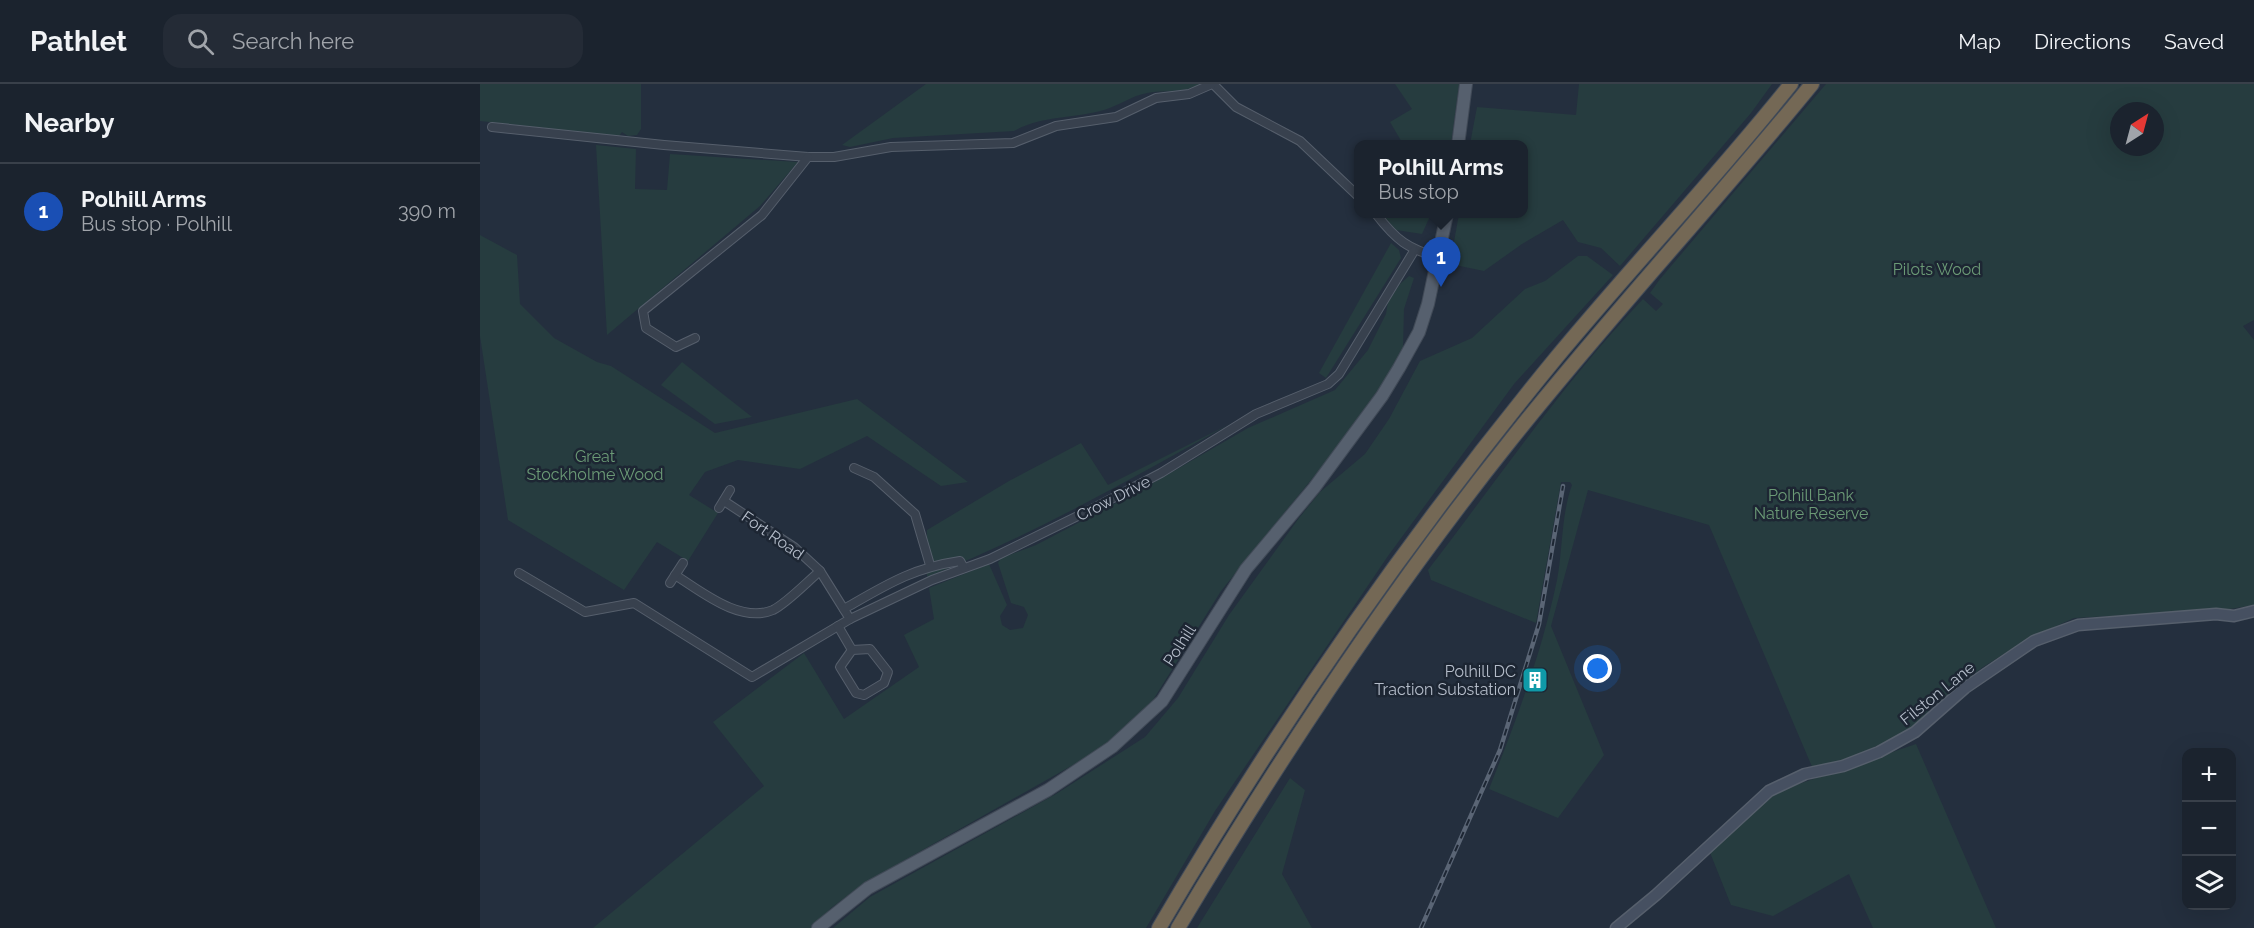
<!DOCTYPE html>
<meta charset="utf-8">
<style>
:root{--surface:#1b232e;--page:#242b36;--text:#f1f3f6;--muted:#a0a4aa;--line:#39404a;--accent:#8ab4f8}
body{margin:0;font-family:Raleway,sans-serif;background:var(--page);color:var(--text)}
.controls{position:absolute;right:18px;bottom:18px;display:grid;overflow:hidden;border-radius:12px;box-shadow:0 6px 24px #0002}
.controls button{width:54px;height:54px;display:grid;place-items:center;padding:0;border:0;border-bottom:2px solid var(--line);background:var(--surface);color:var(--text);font:30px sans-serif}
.compass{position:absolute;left:1630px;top:18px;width:54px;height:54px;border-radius:50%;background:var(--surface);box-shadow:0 6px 24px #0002;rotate:36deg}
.you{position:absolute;left:1118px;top:585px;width:21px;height:21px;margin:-15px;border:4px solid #fff;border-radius:50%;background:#1a73e8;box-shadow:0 0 0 9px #1a73e833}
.badge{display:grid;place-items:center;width:39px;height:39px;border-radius:50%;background:var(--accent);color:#fff;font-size:20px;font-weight:700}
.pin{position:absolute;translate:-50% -50px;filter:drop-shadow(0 2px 3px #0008)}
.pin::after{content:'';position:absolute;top:32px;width:21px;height:18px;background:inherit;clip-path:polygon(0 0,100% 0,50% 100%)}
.popup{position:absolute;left:874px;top:56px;width:174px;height:78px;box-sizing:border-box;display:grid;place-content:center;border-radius:12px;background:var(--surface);filter:drop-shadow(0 2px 4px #0005);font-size:20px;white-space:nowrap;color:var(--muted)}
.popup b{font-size:22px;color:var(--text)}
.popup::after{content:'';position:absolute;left:50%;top:100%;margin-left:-12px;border:12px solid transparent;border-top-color:var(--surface)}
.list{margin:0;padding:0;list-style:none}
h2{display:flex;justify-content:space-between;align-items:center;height:78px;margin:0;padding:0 24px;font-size:26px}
h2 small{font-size:20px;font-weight:400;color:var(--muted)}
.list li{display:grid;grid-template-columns:39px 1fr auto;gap:18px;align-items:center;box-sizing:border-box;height:96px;padding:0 24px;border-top:2px solid var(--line)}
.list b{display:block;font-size:22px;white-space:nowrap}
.list p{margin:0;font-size:20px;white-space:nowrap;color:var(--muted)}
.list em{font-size:20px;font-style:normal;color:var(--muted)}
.icon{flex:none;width:33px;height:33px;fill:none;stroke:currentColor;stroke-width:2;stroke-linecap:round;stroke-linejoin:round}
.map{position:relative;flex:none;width:1774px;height:844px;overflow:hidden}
header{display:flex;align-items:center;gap:36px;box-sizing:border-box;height:84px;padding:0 30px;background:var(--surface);border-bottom:2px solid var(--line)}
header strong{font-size:28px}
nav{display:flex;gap:33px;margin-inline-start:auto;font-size:21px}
.search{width:420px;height:54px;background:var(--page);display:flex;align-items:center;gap:15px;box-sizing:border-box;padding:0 21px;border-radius:18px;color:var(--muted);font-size:22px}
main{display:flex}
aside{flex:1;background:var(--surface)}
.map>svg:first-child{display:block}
</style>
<header>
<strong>Pathlet</strong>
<div class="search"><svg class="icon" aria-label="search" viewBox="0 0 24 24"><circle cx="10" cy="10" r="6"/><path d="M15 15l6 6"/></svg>Search here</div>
<nav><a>Map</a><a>Directions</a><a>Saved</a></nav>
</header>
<main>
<aside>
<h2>Nearby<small></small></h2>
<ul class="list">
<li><span class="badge" style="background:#1a4fb4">1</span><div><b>Polhill Arms</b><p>Bus stop · Polhill</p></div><em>390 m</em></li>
</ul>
</aside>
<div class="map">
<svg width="1774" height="844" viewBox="0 0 1774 844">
<rect width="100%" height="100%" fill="#242f3e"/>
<g fill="#263c3f" fill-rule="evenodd">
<path d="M0 0H161V45L157 51 148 52 142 48 139 52 0 37Z"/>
<path d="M446 0H720C706 9 684 6 667 9 651 12 638 22 624 26 593 35 563 31 534 47L413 54 370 63 362 61Z"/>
<path d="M915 0H979L971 60H923L910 38 932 25Z"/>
<path d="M1099 0H1292L1271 29 1140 182 1121 164 1098 158 1083 136 1042 160 1004 187 970 180 979 130H1044V61L990 60 997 23 1096 31Z"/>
<path d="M1346 0H1774V236L1763 242 1774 256V521L1744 526 1594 534 1548 555 1503 583 1452 623 1431 646 1364 677 1333 685 1229 441 1108 406 1071 542 1124 671 1078 734 1009 705C1036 637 1062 568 1077 496 1083 465 1081 431 1092 401L1090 398H1081L1056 539 951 496 948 486C1018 395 1084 298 1163 215L1176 227 1183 220 1170 209 1180 195ZM1639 27H1675V63H1639Z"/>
<path d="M116 61 156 65 155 105 187 106 190 70 318 78 280 122 127 251Z"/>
<path d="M902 130H951L942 150 916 146Z"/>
<path d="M0 151 37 171 40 220 74 254 117 278 131 282 235 349 377 315 488 398 461 402 387 352 320 385 258 376 225 388 209 411 238 429 208 477 177 458 144 506 28 436 0 252Z"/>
<path d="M911 159 919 166 921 174 846 294 839 289Z"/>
<path d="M1098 172H1107L1133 191 1034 300 908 472 735 727 666 844H353L390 813 576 710 665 653 698 614 749 531 819 434 840 408 885 370 909 335 940 277 992 254 1045 205 1065 197Z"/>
<path d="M929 192 934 194 924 225 923 265 904 298 844 380 741 507 668 624 616 668 386 798 351 824 332 844H113L284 702 233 638 324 569 364 635 439 583 424 551 454 535 449 504 509 480 527 521 520 532 522 541 530 546 543 544 548 531 544 523 531 519 518 479 521 474 556 461 661 406 768 344 855 306 888 266 906 230 908 218 920 200Z"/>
<path d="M202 278 272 333 235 340 181 301Z"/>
<path d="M750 340C651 395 553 451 447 493V446L529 397 601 359 628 401Z"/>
<path d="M1436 660 1516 844H1393L1369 790 1293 832 1251 821 1229 766 1292 709Z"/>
<path d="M810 694 825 706 802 790 832 844H717Z"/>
</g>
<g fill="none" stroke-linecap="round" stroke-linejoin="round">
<g stroke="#565f6c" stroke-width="10">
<g id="street">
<path d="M733 0 756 23 820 57 878 112"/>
<path d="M12 43 184 61 328 73H354L411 63 533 59 576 42 636 33 676 14 709 10 732 0"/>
<path d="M896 130C917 157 927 164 959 174"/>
<path d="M215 254 196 263 166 244 163 227 282 131 328 73"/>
<path d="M374 384 394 393 435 430 450 481"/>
<path d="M244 417 314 463 340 487 370 535"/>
<path d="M239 424 250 406"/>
<path d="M39 489 105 528 154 519 272 593 370 535 452 496 510 475 610 426 681 389 776 330 848 300 859 290 934 167"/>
<path d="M195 491C221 507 260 540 293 526 307 519 328 497 340 487"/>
<path d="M190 499 203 479"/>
<path d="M364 525C406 501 432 484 480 477L484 484"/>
<path d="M358 542 372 566"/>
<path d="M390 565 408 588 404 599 384 611 376 609 360 583 372 566Z"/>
</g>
</g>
<g stroke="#565f6c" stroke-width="13">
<path id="secondary" d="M1136 844 1176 811 1289 707 1325 690 1363 682 1399 668 1435 648 1485 604 1554 557 1598 541 1736 530 1754 532 1774 527"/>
</g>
<g stroke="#414a57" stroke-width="14">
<g id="primary">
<path d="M978 61 986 0"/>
<path d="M338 844 388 804 568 706 632 663 682 617 766 485 834 404 902 312 919 284 939 248 948 220 967 130"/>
</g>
</g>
<g stroke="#434c59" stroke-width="16">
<g id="highway">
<path d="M679 844C796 644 929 453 1076 274 1153 181 1236 94 1311 0"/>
<path d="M698 844C799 675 907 511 1030 357 1127 235 1233 121 1332 0"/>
</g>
</g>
<use href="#street" stroke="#38414e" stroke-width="8"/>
<use href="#secondary" stroke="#465061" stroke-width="10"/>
<use href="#primary" stroke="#56606e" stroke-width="12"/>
<use href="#highway" stroke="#746855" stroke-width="14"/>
<g stroke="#5a6575" stroke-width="4.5">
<path id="rail" d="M941 844 1020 666 1059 540 1083 402"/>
</g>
<use href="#rail" stroke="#1d2633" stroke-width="2" stroke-dasharray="7" stroke-linecap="butt"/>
</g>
<defs>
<g id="building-square" transform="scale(1.35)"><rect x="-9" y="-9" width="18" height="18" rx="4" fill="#0f9aa8" stroke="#1d2633"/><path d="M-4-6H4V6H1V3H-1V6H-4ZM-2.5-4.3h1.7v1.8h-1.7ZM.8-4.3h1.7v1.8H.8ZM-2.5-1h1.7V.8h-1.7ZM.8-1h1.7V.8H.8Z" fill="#fff"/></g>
</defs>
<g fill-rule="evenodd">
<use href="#building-square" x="1055" y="596"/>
</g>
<g text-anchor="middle" stroke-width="5" stroke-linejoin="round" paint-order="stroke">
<g font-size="16" fill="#6b9a76" stroke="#1d2633">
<text x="1457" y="191">Pilots Wood</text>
<text x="115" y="378">Great<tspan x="115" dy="18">Stockholme Wood</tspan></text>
<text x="1331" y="417">Polhill Bank<tspan x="1331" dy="18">Nature Reserve</tspan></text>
</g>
<g font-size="16" fill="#b4bcc9" stroke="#1d2633">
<text transform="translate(633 414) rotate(-27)" y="6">Crow Drive</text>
<text transform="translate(293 451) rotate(35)" y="6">Fort Road</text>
<text transform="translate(699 561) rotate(-57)" y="6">Polhill</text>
<text transform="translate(1457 609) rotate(-39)" y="6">Filston Lane</text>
</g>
<g font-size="16" fill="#b4bcc9" stroke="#1d2633" text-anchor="end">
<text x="1036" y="593">Polhill DC<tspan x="1036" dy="18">Traction Substation</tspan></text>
</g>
</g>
</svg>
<div class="controls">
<button>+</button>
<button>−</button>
<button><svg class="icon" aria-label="layers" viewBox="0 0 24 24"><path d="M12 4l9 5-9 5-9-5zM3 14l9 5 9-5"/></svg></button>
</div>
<svg class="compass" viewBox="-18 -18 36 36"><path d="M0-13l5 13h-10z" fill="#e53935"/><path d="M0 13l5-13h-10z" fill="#a0a4aa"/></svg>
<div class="you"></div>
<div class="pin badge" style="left:961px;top:203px;background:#1a4fb4">1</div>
<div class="popup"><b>Polhill Arms</b>Bus stop</div>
</div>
</main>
